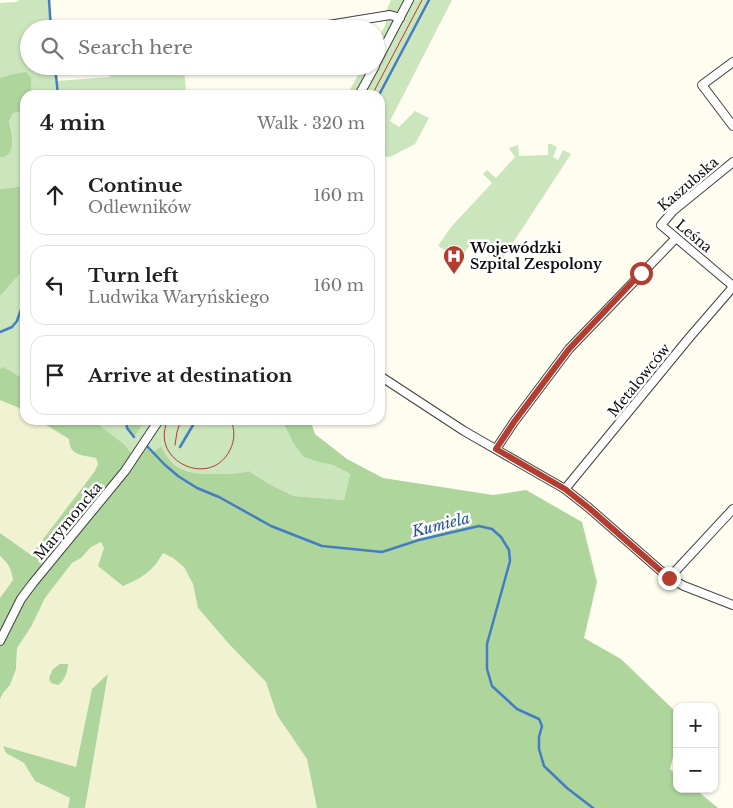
<!DOCTYPE html>
<meta charset="utf-8">
<style>
:root{--surface:#fff;--page:#f6f6f6;--text:#202124;--muted:#757577;--line:#e0e0e0}
body{margin:0;font-family:"Libre Baskerville",serif;background:var(--page);color:var(--text)}
.controls{position:absolute;right:15px;bottom:15px;display:grid;overflow:hidden;border-radius:10px;box-shadow:0 1px 4px #0004}
.controls button{width:45px;height:45px;display:grid;place-items:center;padding:0;border:0;border-bottom:1px solid var(--line);background:var(--surface);color:var(--text);font:25px sans-serif}
.stop{position:absolute;width:15px;height:15px;margin:-11px;border:4px solid #b33e30;border-radius:50%;background:#fff}
.stop.end{background:#b33e30;border-color:#fff;box-shadow:0 1px 5px #0008}
.list{margin:0;padding:0;list-style:none}
h2{display:flex;justify-content:space-between;align-items:center;height:65px;margin:0;padding:0 20px;font-size:21px}
h2 small{font-size:16px;font-weight:400;color:var(--muted)}
.list li{display:grid;grid-template-columns:32px 1fr auto;gap:15px;align-items:center;box-sizing:border-box;height:80px;margin:0 10px 10px;padding:0 10px;border:1px solid var(--line);border-radius:15px}
.list b{display:block;font-size:19px;white-space:nowrap}
.list p{margin:0;font-size:16px;white-space:nowrap;color:var(--muted)}
.list em{font-size:16px;font-style:normal;color:var(--muted)}
.icon{flex:none;width:28px;height:28px;fill:none;stroke:currentColor;stroke-width:2;stroke-linecap:round;stroke-linejoin:round}
.map{position:relative;flex:none;width:733px;height:808px;overflow:hidden}
.search{position:absolute;background:var(--surface);box-shadow:0 1px 4px #0004;left:20px;top:20px;width:365px;height:55px;display:flex;align-items:center;gap:12px;box-sizing:border-box;padding:0 18px;border-radius:28px;color:var(--muted);font-size:19px}
.panel{position:absolute;background:var(--surface);box-shadow:0 1px 4px #0004;left:20px;top:90px;width:365px;height:335px;border-radius:15px}
.map>svg:first-child{display:block}
</style>
<div class="map">
<svg width="733" height="808" viewBox="0 0 733 808">
<rect width="100%" height="100%" fill="#fefdf0"/>
<g fill="#f0f2d1">
<path d="M0 400 17 407 25 412V420H38L69 439V446L80 455 96 458 98 464 95 471 31 555 0 533Z"/>
<path d="M101 542 104 548 159 561 163 553 173 558 184 567 193 584 198 608 229 644 266 682 277 715 307 759 317 808H85L108 675 92 689 76 767 3 746 6 753 24 763 35 781 70 798 68 808H0V699L3 693 10 685 16 669 17 648 31 627 45 598 72 563 81 558 91 547Z"/>
<path d="M0 556 8 563 11 570 13 580 0 598Z"/>
</g>
<g fill="#cbe6bc">
<path d="M19 0H49L51 29H29V66H55L57 81 110 77 109 66H184L186 95H32L31 78 9 75 0 78V3L16 2Z"/>
<path d="M391 0H405L376 55V42L386 24V11Z"/>
<path d="M414 0H452L390 121 399 127 415 111 429 118 415 144 390 157 380 156V95H364Z"/>
<path d="M363 66H370L355 95H347Z"/>
<path d="M25 111V185L17 187 0 189V158C17 154 13 134 9 121L13 113Z"/>
<path d="M548 144H551L557 147 553 157 558 160 563 150 571 154 501 261 472 242 460 259 438 246 451 227 492 183 483 174 487 170 496 178 515 157 509 148 518 145 519 156 548 155Z"/>
<path d="M25 269V380L3 368 0 369V296L17 277Z"/>
<path d="M93 420H126L127 428 134 437 146 420H154L132 454 125 445Z"/>
<path d="M163 420H282L323 463 333 465 350 474 344 500 294 496 269 484 249 471C237 474 226 474 213 474 187 474 174 470 161 446L153 452 147 446Z"/>
</g>
<g fill="#add59c">
<path d="M26 72 31 78 32 95H25V111L13 113 9 121C12 134 18 155 0 158V78L9 75Z"/>
<path d="M25 185V269L17 277 0 296V189L17 187Z"/>
<path d="M3 367 25 380V412L17 407 0 400V369Z"/>
<path d="M38 420H93L125 445 137 461 147 446 153 452 161 446C173 470 187 474 213 474 226 474 237 474 249 471L269 484 294 496 344 500 350 474 333 465 323 463 304 457 294 444 282 420H310L315 434 347 459 383 478 493 495 526 490 582 522 597 582 584 638 621 659 677 713V741L670 769 677 775V789H695L718 808H317L307 759 277 715 266 682 229 644 198 608 193 584 184 567 173 558 163 553C153 571 142 578 123 586L98 566 104 548 101 542 91 547 81 558 72 563 45 598 31 627 17 648 16 669 10 685 3 693 0 699V598L13 580C11 568 9 564 0 556V533L31 555 95 471 98 464 96 458C83 455 69 456 69 439Z"/>
<path d="M126 420H146L134 437 127 428Z"/>
<path d="M60 664H68C68 672 64 681 58 685L51 683 49 678 53 669Z"/>
<path d="M108 674 85 808H68L70 798 35 781 24 763 6 753 3 746 76 767 92 689Z"/>
</g>
<g fill="none" stroke-linecap="round" stroke-linejoin="round">
<g stroke="#457dc3" stroke-width="2.5">
<path d="M49 0 51 29"/>
<path d="M55 66 58 95"/>
<path d="M379 95 429 0"/>
<path d="M0 332 12 327 17 321 25 298"/>
<path d="M126 420 127 428 134 437"/>
<path d="M147 446 164 464 178 476 197 488 219 497 271 526 322 546 382 552 419 540 479 526 492 529 501 537 509 550 510 561 487 644V669L492 686 517 709 539 719 542 726 539 737V749L544 766 567 788 593 808"/>
<path d="M180 447 196 420"/>
</g>
<g stroke="#414141" stroke-width="10">
<g id="street">
<path d="M304 29 390 15 400 18"/>
<path d="M733 62 702 85 733 126"/>
<path d="M376 63 409 0"/>
<path d="M359 95 375 66"/>
<path d="M733 162 673 211 661 225 733 286"/>
<path d="M380 376 464 431 565 489 589 508 669 578 684 586 733 605"/>
<path d="M496 449 514 422 569 349 676 238"/>
<path d="M565 489 689 338 733 287"/>
<path d="M669 578 733 509"/>
<path d="M0 641 21 599 33 583 125 471 159 420"/>
</g>
</g>
<use href="#street" stroke="#fff" stroke-width="8"/>
<g stroke="#b33e30" stroke-width="1">
<path d="M372 95 422 0"/>
<path d="M168 420C148 460 210 490 230 450 235 440 235 430 231 420"/>
<path d="M175 445 177 432 181 420"/>
</g>
</g>
<g fill="none" stroke-linecap="round" stroke-linejoin="round">
<path stroke="#b33e30" stroke-width="6" d="M641 273 569 349 514 422 496 449 565 489 589 508 669 578"/>
</g>
<defs>
<g id="hospital-pin" transform="scale(1.125)"><path d="M0 17L-7.5 6A9.5 9.5 0 1 1 7.5 6Z" fill="#b33e30" stroke="#fff"/><path d="M-5-5h3v3.5h4V-5h3V5h-3V1.5h-4V5h-3Z" fill="#fff"/></g>
</defs>
<g fill-rule="evenodd">
<use href="#hospital-pin" x="454" y="256"/>
</g>
<g text-anchor="middle" stroke-width="5" stroke-linejoin="round" paint-order="stroke">
<g font-size="14" fill="#0e0e0e" stroke="#fff">
<text transform="translate(688 184) rotate(-41)" y="5">Kaszubska</text>
<text transform="translate(694 236) rotate(40)" y="5">Leśna</text>
<text transform="translate(639 380) rotate(-51)" y="5">Metalowców</text>
<text transform="translate(68 521) rotate(-50)" y="5">Marymoncka</text>
</g>
<g font-size="14" font-weight="bold" fill="#0e0e0e" stroke="#fff" text-anchor="start">
<text x="470" y="253">Wojewódzki<tspan x="470" dy="16">Szpital Zespolony</tspan></text>
</g>
<g font-size="15" font-style="italic" fill="#215196" stroke="#fff">
<text transform="translate(441 525) rotate(-14)" y="5">Kumiela</text>
</g>
</g>
</svg>
<div class="controls">
<button>+</button>
<button>−</button>
</div>
<div class="stop" style="left:641px;top:273px"></div>
<div class="stop end" style="left:669px;top:578px"></div>
<div class="search"><svg class="icon" aria-label="search" viewBox="0 0 24 24"><circle cx="10" cy="10" r="6"/><path d="M15 15l6 6"/></svg>Search here</div>
<section class="panel">
<h2>4 min<small>Walk · 320 m</small></h2>
<ul class="list">
<li><svg class="icon" aria-label="ahead" viewBox="0 0 24 24"><path d="M12 20V5M6 11l6-6 6 6"/></svg><div><b>Continue</b><p>Odlewników</p></div><em>160 m</em></li>
<li><svg class="icon" aria-label="left" viewBox="0 0 24 24"><path d="M17 20v-9H6M10 6l-5 5 5 5"/></svg><div><b>Turn left</b><p>Ludwika Waryńskiego</p></div><em>160 m</em></li>
<li><svg class="icon" aria-label="arrive" viewBox="0 0 24 24"><path d="M6 21V4h12l-3 4 3 4H6"/></svg><div><b>Arrive at destination</b></div></li>
</ul>
</section>
</div>
